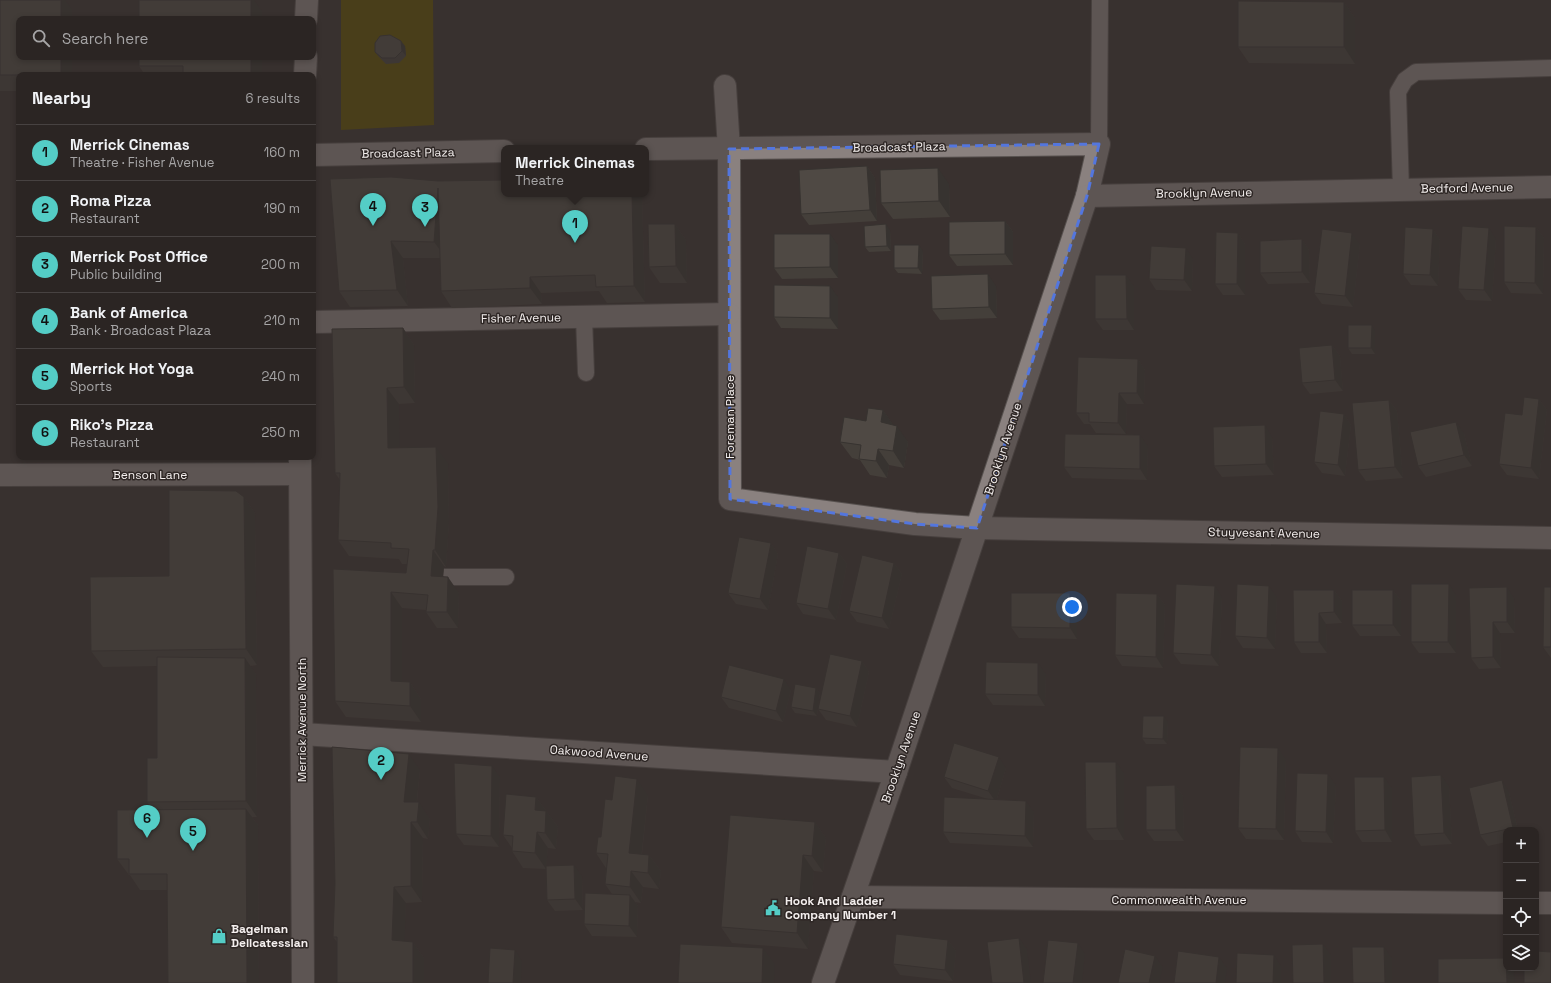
<!DOCTYPE html>
<meta charset="utf-8">
<style>
:root{--surface:#2b2523;--page:#332d2b;--text:#f1f3f6;--muted:#a6a5a6;--line:#474241;--accent:#54cdc6}
body{margin:0;font-family:"Space Grotesk",sans-serif;background:var(--page);color:var(--text)}
.controls{position:absolute;right:12px;bottom:12px;display:grid;overflow:hidden;border-radius:8px;box-shadow:0 2px 6px #0003}
.controls button{width:36px;height:36px;display:grid;place-items:center;padding:0;border:0;border-bottom:1px solid var(--line);background:var(--surface);color:var(--text);font:20px sans-serif}
.you{position:absolute;left:1072px;top:607px;width:14px;height:14px;margin:-10px;border:3px solid #fff;border-radius:50%;background:#1a73e8;box-shadow:0 0 0 6px #1a73e833}
.badge{display:grid;place-items:center;width:26px;height:26px;border-radius:50%;background:var(--accent);color:#111;font-size:13px;font-weight:700}
.pin{position:absolute;translate:-50% -33px;filter:drop-shadow(0 1px 2px #0008)}
.pin::after{content:'';position:absolute;top:21px;width:14px;height:12px;background:inherit;clip-path:polygon(0 0,100% 0,50% 100%)}
.popup{position:absolute;left:501px;top:145px;width:148px;height:52px;box-sizing:border-box;display:grid;place-content:center;border-radius:8px;background:var(--surface);filter:drop-shadow(0 1px 3px #0005);font-size:13px;white-space:nowrap;color:var(--muted)}
.popup b{font-size:15px;color:var(--text)}
.popup::after{content:'';position:absolute;left:50%;top:100%;margin-left:-8px;border:8px solid transparent;border-top-color:var(--surface)}
.list{margin:0;padding:0;list-style:none}
h2{display:flex;justify-content:space-between;align-items:center;height:52px;margin:0;padding:0 16px;font-size:17px}
h2 small{font-size:13px;font-weight:400;color:var(--muted)}
.list li{display:grid;grid-template-columns:26px 1fr auto;gap:12px;align-items:center;box-sizing:border-box;height:56px;padding:0 16px;border-top:1px solid var(--line)}
.list b{display:block;font-size:15px;white-space:nowrap}
.list p{margin:0;font-size:13px;white-space:nowrap;color:var(--muted)}
.list em{font-size:13px;font-style:normal;color:var(--muted)}
.icon{flex:none;width:22px;height:22px;fill:none;stroke:currentColor;stroke-width:2;stroke-linecap:round;stroke-linejoin:round}
.map{position:relative;flex:none;width:1551px;height:983px;overflow:hidden}
.search{position:absolute;background:var(--surface);box-shadow:0 2px 6px #0003;left:16px;top:16px;width:300px;height:44px;display:flex;align-items:center;gap:10px;box-sizing:border-box;padding:0 14px;border-radius:8px;color:var(--muted);font-size:15px}
.panel{position:absolute;background:var(--surface);box-shadow:0 2px 6px #0003;left:16px;top:72px;width:300px;height:388px;border-radius:8px}
.map>svg:first-child{display:block}
</style>
<div class="map">
<svg width="1551" height="983" viewBox="0 0 1551 983">
<rect width="100%" height="100%" fill="#39312f"/>
<path fill="#5d4e00" d="M341 0H433L434 125 341 130Z"/>
<g fill="none" stroke-linecap="round" stroke-linejoin="round">
<g stroke="#57514f" stroke-width="18">
<g id="service">
<path d="M1099 144 1100 0"/>
<path d="M1401 190 1398 92 1405 80 1416 72 1551 68"/>
<path d="M584 317 586 373"/>
<path d="M443 577H506"/>
</g>
</g>
<g stroke="#57514f" stroke-width="24">
<g id="minor">
<path d="M725 86 729 149 730 499 915 524 977 528 1551 538"/>
<path d="M646 149 1099 144 1087 196 896 772 823 983"/>
<path d="M313 155 504 151"/>
<path d="M1087 196 1551 187"/>
<path d="M313 322 729 314"/>
<path d="M0 475 300 474"/>
<path d="M302 734 896 772"/>
<path d="M853 897 1506 903"/>
<path d="M1536 903H1551"/>
</g>
</g>
<g stroke="#57514f" stroke-width="24">
<g id="secondary">
<path d="M306 19 307 0"/>
<path d="M305 75 306 57"/>
<path d="M300 457 303 983"/>
</g>
</g>
<use href="#service" stroke="#8a817f" stroke-width="16"/>
<use href="#minor" stroke="#8a817f" stroke-width="22"/>
<use href="#secondary" stroke="#8a817f" stroke-width="22"/>
</g>
<g fill="#443f3a">
<path d="M0 0 72 9 19 75V91H0Z"/>
<path d="M1344 2 1355 18V64L1249 63 1238 47Z"/>
<path d="M405 46 406 56 399 63 386 64 379 57 375 52Z"/>
<path d="M139 57 262 75H145L139 66Z"/>
<path d="M867 166 875 178 877 221 809 225 801 214Z"/>
<path d="M330 179 504 194H642L645 302 607 303 599 291 541 293 542 304 452 308 441 291 440 258H403L408 306 350 307 339 291Z"/>
<path d="M949 184 950 217 893 219 881 203Z"/>
<path d="M1005 221 1013 232V265L957 266 949 255Z"/>
<path d="M675 224 686 240 687 283H660L649 267Z"/>
<path d="M1536 227 1544 238 1543 294 1511 293 1504 282Z"/>
<path d="M1433 229 1440 240 1438 286 1411 285 1403 274Z"/>
<path d="M890 230 891 251 869 252 865 247Z"/>
<path d="M1238 233 1245 244V295H1223L1215 284Z"/>
<path d="M1302 239 1309 250 1310 283 1268 284 1260 273Z"/>
<path d="M1496 239 1492 301 1466 300 1458 289Z"/>
<path d="M1360 244 1353 307 1322 304 1314 293Z"/>
<path d="M838 245V278L782 279 774 268Z"/>
<path d="M923 251 922 274 898 273 894 268Z"/>
<path d="M1193 259 1192 291 1156 290 1149 279Z"/>
<path d="M996 286 997 318 940 320 932 309Z"/>
<path d="M1134 286V330H1103L1095 319Z"/>
<path d="M838 297V329L781 328 774 317Z"/>
<path d="M403 328 414 345 415 403 399 404V448L448 463 449 523 446 567 444 566 443 576 459 593 458 628H437L426 612V610L402 608V682H410L421 699V722L346 717 335 701 333 569 406 573 407 564H402L399 559 349 556 338 540 340 480 335 473Z"/>
<path d="M1375 331V354H1352L1348 348Z"/>
<path d="M1332 345 1340 356 1343 391 1310 394 1302 383Z"/>
<path d="M1138 359 1145 370 1144 404H1127L1126 434 1096 433 1090 424H1084L1076 413Z"/>
<path d="M1539 399 1547 410 1539 479 1507 475 1499 464 1522 415Z"/>
<path d="M1389 400 1397 411 1403 478 1366 481 1358 470Z"/>
<path d="M883 410 893 425 908 442 904 468 889 465 887 478 870 475 860 460 852 458 840 442 866 421Z"/>
<path d="M1344 414 1351 425 1345 476 1322 473 1314 462Z"/>
<path d="M1464 433 1472 466 1426 477 1418 466Z"/>
<path d="M1272 437 1274 475 1222 477 1214 466Z"/>
<path d="M1148 446 1147 480 1072 478 1064 467Z"/>
<path d="M244 497 255 513 257 665 250 666 256 674 257 817H252L258 825 259 983H168L167 890H140L130 875H129L117 859 153 810 147 802 157 758V666L103 667 91 651 169 576Z"/>
<path d="M771 543 778 554 768 610 736 604 728 593Z"/>
<path d="M839 553 847 564 836 620 803 614 796 603Z"/>
<path d="M894 563 902 574 889 629 857 622 849 611Z"/>
<path d="M1551 587V658L1543 647Z"/>
<path d="M1469 588 1514 598 1515 633H1500L1501 668 1479 669 1471 658Z"/>
<path d="M1334 590 1342 601V623L1326 624 1327 653H1301L1294 642Z"/>
<path d="M1393 590 1401 601V636H1360L1352 625Z"/>
<path d="M1157 594 1165 605 1163 668 1122 666 1115 655Z"/>
<path d="M1456 595V653H1419L1411 642Z"/>
<path d="M1222 597 1219 666 1181 664 1173 653Z"/>
<path d="M1277 597 1275 649 1243 648 1235 636Z"/>
<path d="M1077 604V639L1019 638 1011 627Z"/>
<path d="M862 661 869 672 857 727 826 720 818 709Z"/>
<path d="M1046 674 1045 706 993 705 985 694Z"/>
<path d="M816 688 820 693 817 716 795 713 791 707Z"/>
<path d="M791 690 783 722 729 708 721 697Z"/>
<path d="M1168 722 1167 744H1146L1142 738Z"/>
<path d="M1286 759 1284 840 1246 839 1238 828Z"/>
<path d="M1006 768 997 799 1034 812 1033 847 950 843 943 832 988 799 952 788 944 777Z"/>
<path d="M420 770 417 802 430 819 428 839 423 838 422 902 406 903 404 941 413 942 424 958V983H337V942L333 937Z"/>
<path d="M1124 773V840H1094L1086 829Z"/>
<path d="M500 777 499 847 464 845 456 834Z"/>
<path d="M1175 785 1183 796 1184 841H1154L1146 830Z"/>
<path d="M1336 785 1333 843 1302 842 1295 831Z"/>
<path d="M1449 786 1452 844 1421 846 1414 835Z"/>
<path d="M1392 788V842H1362L1355 831Z"/>
<path d="M1509 792 1518 830H1506V842L1488 846 1480 835Z"/>
<path d="M648 795 642 854 649 855 661 871 659 889 643 887 641 903 635 902 638 906 637 937 592 936 584 924 612 894 605 884 606 868 596 853 612 800Z"/>
<path d="M536 797 558 827 556 849 548 848 546 866 582 876 583 910 555 911 547 900 546 869 523 868 512 851V848L503 835Z"/>
<path d="M815 822 826 838 823 872 814 871 808 949 732 943 721 927Z"/>
<path d="M948 940 956 951 953 981 900 975 893 964Z"/>
</g>
<g fill="#373330">
<path d="M61 0H65L72 9V19H61Z"/>
<path d="M251 0H254L262 11V19H251Z"/>
<path d="M1344 2 1355 18V64L1344 47Z"/>
<path d="M401 41 405 46 406 56 402 51Z"/>
<rect x="61" y="57" width="11" height="18"/>
<rect x="251" y="57" width="11" height="18"/>
<path d="M867 166 875 178 877 221 870 210Z"/>
<path d="M938 168 949 184 950 217 939 201Z"/>
<path d="M438 188 446 258 434 242Z"/>
<path d="M632 194H642L645 302 634 286Z"/>
<path d="M1005 221 1013 232V265L1005 254Z"/>
<path d="M675 224 686 240 687 283 676 266Z"/>
<path d="M886 224 890 230 891 251 887 246Z"/>
<path d="M1536 227 1544 238 1543 294 1535 283Z"/>
<path d="M1489 228 1496 239 1492 301 1484 290Z"/>
<path d="M1433 229 1440 240 1438 286 1430 275Z"/>
<path d="M1238 233 1245 244V295L1237 284Z"/>
<path d="M1352 233 1360 244 1353 307 1345 296Z"/>
<path d="M830 234 838 245V278L830 267Z"/>
<path d="M1302 239 1309 250 1310 283 1302 272Z"/>
<path d="M391 241 403 258 408 306 397 290Z"/>
<path d="M919 245 923 251 922 274 918 268Z"/>
<path d="M1186 248 1193 259 1192 291 1184 280Z"/>
<path d="M988 274 996 286 997 318 989 307Z"/>
<path d="M1126 275 1134 286V330L1127 319Z"/>
<path d="M530 277 541 293 542 304 530 288Z"/>
<path d="M830 286 838 297V329L830 318Z"/>
<path d="M1372 325 1375 331V354L1371 348Z"/>
<path d="M403 328 414 345 415 403 404 387Z"/>
<path d="M1332 345 1340 356 1343 391 1335 380Z"/>
<path d="M1138 359 1145 370 1144 404 1137 393Z"/>
<path d="M387 388 399 404 400 464 388 448Z"/>
<path d="M1119 393 1127 404 1126 434 1118 423Z"/>
<path d="M1539 399 1547 410 1539 479 1531 468Z"/>
<path d="M1389 400 1397 411 1403 478 1395 467Z"/>
<path d="M883 410 894 426 881 422Z"/>
<path d="M1344 414 1351 425 1345 476 1338 465Z"/>
<path d="M1456 422 1464 433 1472 466 1464 455Z"/>
<path d="M1265 425 1272 437 1274 475 1266 464Z"/>
<path d="M897 426 908 442 904 468 893 451Z"/>
<path d="M1140 435 1148 446 1147 480 1140 469Z"/>
<path d="M436 447 448 463 449 523 446 567 435 550Z"/>
<path d="M878 449 889 465 887 478 876 461Z"/>
<path d="M244 497 255 513 257 665 246 649Z"/>
<path d="M771 543 778 554 768 610 760 599Z"/>
<path d="M433 550 444 566 442 592 431 576Z"/>
<path d="M839 553 847 564 836 620 828 609Z"/>
<path d="M894 563 902 574 889 629 882 618Z"/>
<path d="M448 577 459 593 458 628 447 612Z"/>
<path d="M1449 584 1456 595V653L1448 642Z"/>
<path d="M1215 586 1222 597 1219 666 1211 655Z"/>
<path d="M1269 586 1277 597 1275 649 1267 638Z"/>
<path d="M1507 587 1514 598 1515 633 1507 622Z"/>
<path d="M1334 590 1342 601V623L1334 612Z"/>
<path d="M1393 590 1401 601V636L1393 625Z"/>
<path d="M391 592 402 608V697L391 681Z"/>
<path d="M1070 593 1077 604V639L1070 628Z"/>
<path d="M1157 594 1165 605 1163 668 1156 657Z"/>
<path d="M1319 613 1326 624 1327 653 1319 642Z"/>
<path d="M1493 622 1500 633 1501 668 1493 657Z"/>
<path d="M245 658 256 674 257 817 246 801Z"/>
<path d="M862 661 869 672 857 727 850 716Z"/>
<path d="M1038 663 1046 674 1045 706 1038 695Z"/>
<path d="M784 679 791 690 783 722 776 711Z"/>
<path d="M410 682 421 699V722L410 706Z"/>
<path d="M816 688 820 693 817 716 813 711Z"/>
<path d="M1164 716 1168 722 1167 744 1163 739Z"/>
<path d="M1278 748 1286 759 1284 840 1276 829Z"/>
<path d="M409 754 420 770 415 818 404 802Z"/>
<path d="M999 757 1006 768 996 802 988 791Z"/>
<path d="M1116 762 1124 773V840L1117 828Z"/>
<path d="M492 766 500 777 499 847 491 836Z"/>
<path d="M1328 774 1336 785 1333 843 1326 832Z"/>
<path d="M1441 775 1449 786 1452 844 1444 833Z"/>
<path d="M1384 777 1392 788V842L1385 830Z"/>
<path d="M637 779 648 795 640 869 629 853Z"/>
<path d="M1502 780 1509 792 1518 830H1514L1513 828Z"/>
<path d="M1175 785 1183 796 1184 841 1176 830Z"/>
<path d="M536 797 558 827 556 849 545 833 535 810Z"/>
<path d="M1026 801 1034 812 1033 847 1025 836Z"/>
<path d="M419 802 430 819 428 839 417 822Z"/>
<path d="M246 809 258 825 259 983H247Z"/>
<path d="M411 822 423 838 422 902 411 886Z"/>
<path d="M815 822 826 838 823 872 812 856Z"/>
<path d="M537 832 548 848 546 869 535 853Z"/>
<path d="M649 855 661 871 659 889 648 873Z"/>
<path d="M803 855 814 871 808 949 797 933Z"/>
<path d="M574 865 582 876 583 910 575 899Z"/>
<path d="M631 871 643 887 641 903 630 887Z"/>
<path d="M394 887 406 903 404 956 392 940Z"/>
<path d="M630 895 638 906 637 937 629 926Z"/>
<path d="M1019 938 1027 949 1031 983H1024Z"/>
<path d="M948 940 956 951 953 981 945 970Z"/>
<path d="M413 942 424 958V983H413Z"/>
<path d="M1078 943 1085 954 1082 983H1073Z"/>
<path d="M1323 944 1331 955V983H1324Z"/>
<path d="M1384 947 1392 958V983H1385Z"/>
<path d="M763 948 775 964 774 983H762Z"/>
<path d="M515 950 522 961 521 983H513Z"/>
<path d="M1274 955 1281 966V983H1273Z"/>
<path d="M1155 956 1163 967 1159 983H1149Z"/>
<path d="M1219 957 1227 968 1225 983H1216Z"/>
<path d="M1507 968H1513L1514 969 1515 983H1507Z"/>
</g>
<g fill="#4f4944" stroke="#373330">
<path d="M0 0H61V19H19V57H61V75H0Z"/>
<rect x="139" y="0" width="112" height="19"/>
<path d="M1238 1 1344 2V47H1238Z"/>
<path d="M390 35 401 41 402 51 395 58H382L375 52V43L380 36Z"/>
<path d="M139 57H251V75H183V66H139Z"/>
<path d="M867 166 870 210 801 214 799 170Z"/>
<path d="M938 168 939 201 881 203 880 170Z"/>
<path d="M391 177 438 181 504 180V194H632L634 286 596 287 595 275 530 277V288L441 291 438 188 434 242 391 241 397 290 339 291 330 179Z"/>
<path d="M1005 221V254L949 255V222Z"/>
<path d="M648 224H675L676 266 649 267Z"/>
<path d="M886 224 887 246 865 247 864 226Z"/>
<path d="M1462 226 1489 228 1484 290 1458 289Z"/>
<path d="M1504 226 1536 227 1535 283 1504 282Z"/>
<path d="M1405 227 1433 229 1430 275 1403 274Z"/>
<path d="M1322 229 1352 233 1345 296 1314 293Z"/>
<path d="M1216 232 1238 233 1237 284H1215Z"/>
<path d="M774 234H830V267L774 268Z"/>
<path d="M1302 239V272L1260 273V241Z"/>
<path d="M894 245H919L918 268H894Z"/>
<path d="M1151 246 1186 248 1184 280 1149 279Z"/>
<path d="M988 274 989 307 932 309 931 276Z"/>
<path d="M1095 275H1126L1127 319H1095Z"/>
<path d="M774 285 830 286V318L774 317Z"/>
<path d="M1348 325H1372L1371 348H1348Z"/>
<path d="M403 328 404 387 387 388 388 448 436 447 438 507 435 550H433L431 576 448 577 447 612H426L428 595 391 592V681L410 682V706L335 701 333 569 406 573 409 549 391 548V543L338 540 340 473H335L332 329Z"/>
<path d="M1332 345 1335 380 1302 383 1299 348Z"/>
<path d="M1078 357 1138 359 1137 393H1119L1118 423 1089 422V413H1076Z"/>
<path d="M1524 397 1539 399 1531 468 1499 464 1505 413 1522 415Z"/>
<path d="M1389 400 1395 467 1358 470 1352 403Z"/>
<path d="M868 408 883 410 881 422 897 426 893 451 878 449 876 461 859 459 861 445 840 442 844 417 866 421Z"/>
<path d="M1320 411 1344 414 1338 465 1314 462Z"/>
<path d="M1456 422 1464 455 1418 466 1410 432Z"/>
<path d="M1265 425 1266 464 1214 466 1213 427Z"/>
<path d="M1065 434 1140 435V469L1064 467Z"/>
<path d="M169 490 236 491 244 497 246 649 91 651 90 577 169 576Z"/>
<path d="M739 537 771 543 760 599 728 593Z"/>
<path d="M807 546 839 553 828 609 796 603Z"/>
<path d="M862 555 894 563 882 618 849 611Z"/>
<path d="M1176 584 1215 586 1211 655 1173 653Z"/>
<path d="M1237 584 1269 586 1267 638 1235 636Z"/>
<path d="M1411 584H1449L1448 642H1411Z"/>
<path d="M1507 587V622H1493V657L1471 658 1469 588Z"/>
<path d="M1544 587H1551V647H1543Z"/>
<path d="M1293 590H1334V612L1319 613V642H1294Z"/>
<rect x="1352" y="590" width="41" height="35"/>
<path d="M1011 593H1070V628L1011 627Z"/>
<path d="M1116 593 1157 594 1156 657 1115 655Z"/>
<path d="M830 654 862 661 850 716 818 709Z"/>
<path d="M157 657 245 658 246 801 147 802V758H157Z"/>
<path d="M986 662 1038 663V695L985 694Z"/>
<path d="M729 665 784 679 776 711 721 697Z"/>
<path d="M795 684 816 688 813 711 791 707Z"/>
<path d="M1143 716H1164L1163 739 1142 738Z"/>
<path d="M954 743 999 757 988 791 944 777Z"/>
<path d="M332 747 409 754 404 802H419L417 822H411V886L394 887 392 940 413 942V983H337V937H333L335 884Z"/>
<path d="M1240 747 1278 748 1276 829 1238 828Z"/>
<path d="M1085 762H1116L1117 828 1086 829Z"/>
<path d="M454 763 492 766 491 836 456 834Z"/>
<path d="M1297 773 1328 774 1326 832 1295 831Z"/>
<path d="M1441 775 1444 833 1414 835 1411 777Z"/>
<path d="M615 776 637 779 629 853 649 855 648 873 631 871 630 887 605 884 608 854 596 853 598 837H601L605 799 612 800Z"/>
<path d="M1354 777H1384L1385 830 1355 831Z"/>
<path d="M1502 780 1513 828 1480 835 1469 788Z"/>
<path d="M1175 785 1176 830H1146V786Z"/>
<path d="M506 794 536 797 535 810 546 811 545 833 537 832 535 853 512 851 513 836 503 835Z"/>
<path d="M944 797 1026 801 1025 836 943 832Z"/>
<path d="M246 809 247 983H168L167 874H129V859H117V810Z"/>
<path d="M730 815 815 822 812 856 803 855 797 933 721 927Z"/>
<path d="M574 865 575 899 547 900 546 866Z"/>
<path d="M585 893 630 895 629 926 584 924Z"/>
<path d="M896 934 948 940 945 970 893 964Z"/>
<path d="M1019 938 1024 983H992L987 942Z"/>
<path d="M1048 940 1078 943 1073 983H1043Z"/>
<path d="M680 944 763 948 762 983H678Z"/>
<path d="M1323 944 1324 983H1293L1292 945Z"/>
<path d="M1352 947H1384L1385 983H1353Z"/>
<path d="M490 948 515 950 513 983H488Z"/>
<path d="M1125 949 1155 956 1149 983H1118Z"/>
<path d="M1178 951 1219 957 1216 983H1174Z"/>
<path d="M1536 951 1551 952V983H1524V968H1536Z"/>
<path d="M1237 953 1274 955 1273 983H1236Z"/>
<path d="M1506 958 1507 983H1438V959Z"/>
</g>
<path d="M0 0H1551V983H0ZM1099 144 1087 196 977 528 915 524 730 499 729 149Z" fill="#39312f" fill-opacity=".55" fill-rule="evenodd"/>
<path fill="none" stroke="#5376de" stroke-width="3" stroke-dasharray="8 5" stroke-linejoin="round" d="M1099 144 1087 196 977 528 915 524 730 499 729 149Z"/>
<defs>
<g id="civic-bare" transform="scale(1.2)"><path d="M-.6-6.5H3V-4.5H.6V-3L4-1V1h2V6H-6V1h2V-1L-.6-3ZM-1.2 2.5V6h2.4V2.5Z" fill="#54cdc6" stroke="#2e2725" stroke-width="2.5" paint-order="stroke"/></g>
<g id="shop-bare" transform="scale(1.2)"><path d="M-5-2.5h2.3a2.7 3.5 0 0 1 5.4 0H5L5.5 6h-11ZM-1.5-2.5h3a1.5 2.3 0 0 0-3 0Z" fill="#54cdc6" stroke="#2e2725" stroke-width="2.5" paint-order="stroke"/></g>
</defs>
<g fill-rule="evenodd">
<use href="#civic-bare" x="773" y="908"/>
<use href="#shop-bare" x="219" y="936"/>
</g>
<g text-anchor="middle" stroke-width="3" stroke-linejoin="round" paint-order="stroke">
<g font-size="12" fill="#f4efee" stroke="#2e2725">
<text transform="translate(899 147) rotate(-1)" y="4">Broadcast Plaza</text>
<text transform="translate(408 153) rotate(-1)" y="4">Broadcast Plaza</text>
<text transform="translate(1467 188) rotate(-1)" y="4">Bedford Avenue</text>
<text transform="translate(1204 193) rotate(-1)" y="4">Brooklyn Avenue</text>
<text transform="translate(521 318) rotate(-1)" y="4">Fisher Avenue</text>
<text transform="translate(730 417) rotate(-90)" y="4">Foreman Place</text>
<text transform="translate(1003 449) rotate(-72)" y="4">Brooklyn Avenue</text>
<text x="150" y="479">Benson Lane</text>
<text transform="translate(1264 533) rotate(1)" y="4">Stuyvesant Avenue</text>
<text transform="translate(302 720) rotate(-90)" y="4">Merrick Avenue North</text>
<text transform="translate(599 753) rotate(4)" y="4">Oakwood Avenue</text>
<text transform="translate(901 757) rotate(-71)" y="4">Brooklyn Avenue</text>
<text x="1179" y="904">Commonwealth Avenue</text>
</g>
<g font-size="12" font-weight="bold" fill="#f4efee" stroke="#2e2725" text-anchor="start">
<text x="785" y="905">Hook And Ladder<tspan x="785" dy="14">Company Number 1</tspan></text>
<text x="231" y="933">Bagelman<tspan x="231" dy="14">Delicatessian</tspan></text>
</g>
</g>
</svg>
<div class="controls">
<button>+</button>
<button>−</button>
<button><svg class="icon" aria-label="locate" viewBox="0 0 24 24"><circle cx="12" cy="12" r="6"/><path d="M12 2v4M12 18v4M2 12h4M18 12h4"/></svg></button>
<button><svg class="icon" aria-label="layers" viewBox="0 0 24 24"><path d="M12 4l9 5-9 5-9-5zM3 14l9 5 9-5"/></svg></button>
</div>
<div class="you"></div>
<div class="pin badge" style="left:575px;top:243px">1</div>
<div class="popup"><b>Merrick Cinemas</b>Theatre</div>
<div class="pin badge" style="left:381px;top:780px">2</div>
<div class="pin badge" style="left:425px;top:227px">3</div>
<div class="pin badge" style="left:373px;top:226px">4</div>
<div class="pin badge" style="left:193px;top:851px">5</div>
<div class="pin badge" style="left:147px;top:838px">6</div>
<div class="search"><svg class="icon" aria-label="search" viewBox="0 0 24 24"><circle cx="10" cy="10" r="6"/><path d="M15 15l6 6"/></svg>Search here</div>
<section class="panel">
<h2>Nearby<small>6 results</small></h2>
<ul class="list">
<li><span class="badge">1</span><div><b>Merrick Cinemas</b><p>Theatre · Fisher Avenue</p></div><em>160 m</em></li>
<li><span class="badge">2</span><div><b>Roma Pizza</b><p>Restaurant</p></div><em>190 m</em></li>
<li><span class="badge">3</span><div><b>Merrick Post Office</b><p>Public building</p></div><em>200 m</em></li>
<li><span class="badge">4</span><div><b>Bank of America</b><p>Bank · Broadcast Plaza</p></div><em>210 m</em></li>
<li><span class="badge">5</span><div><b>Merrick Hot Yoga</b><p>Sports</p></div><em>240 m</em></li>
<li><span class="badge">6</span><div><b>Riko's Pizza</b><p>Restaurant</p></div><em>250 m</em></li>
</ul>
</section>
</div>
